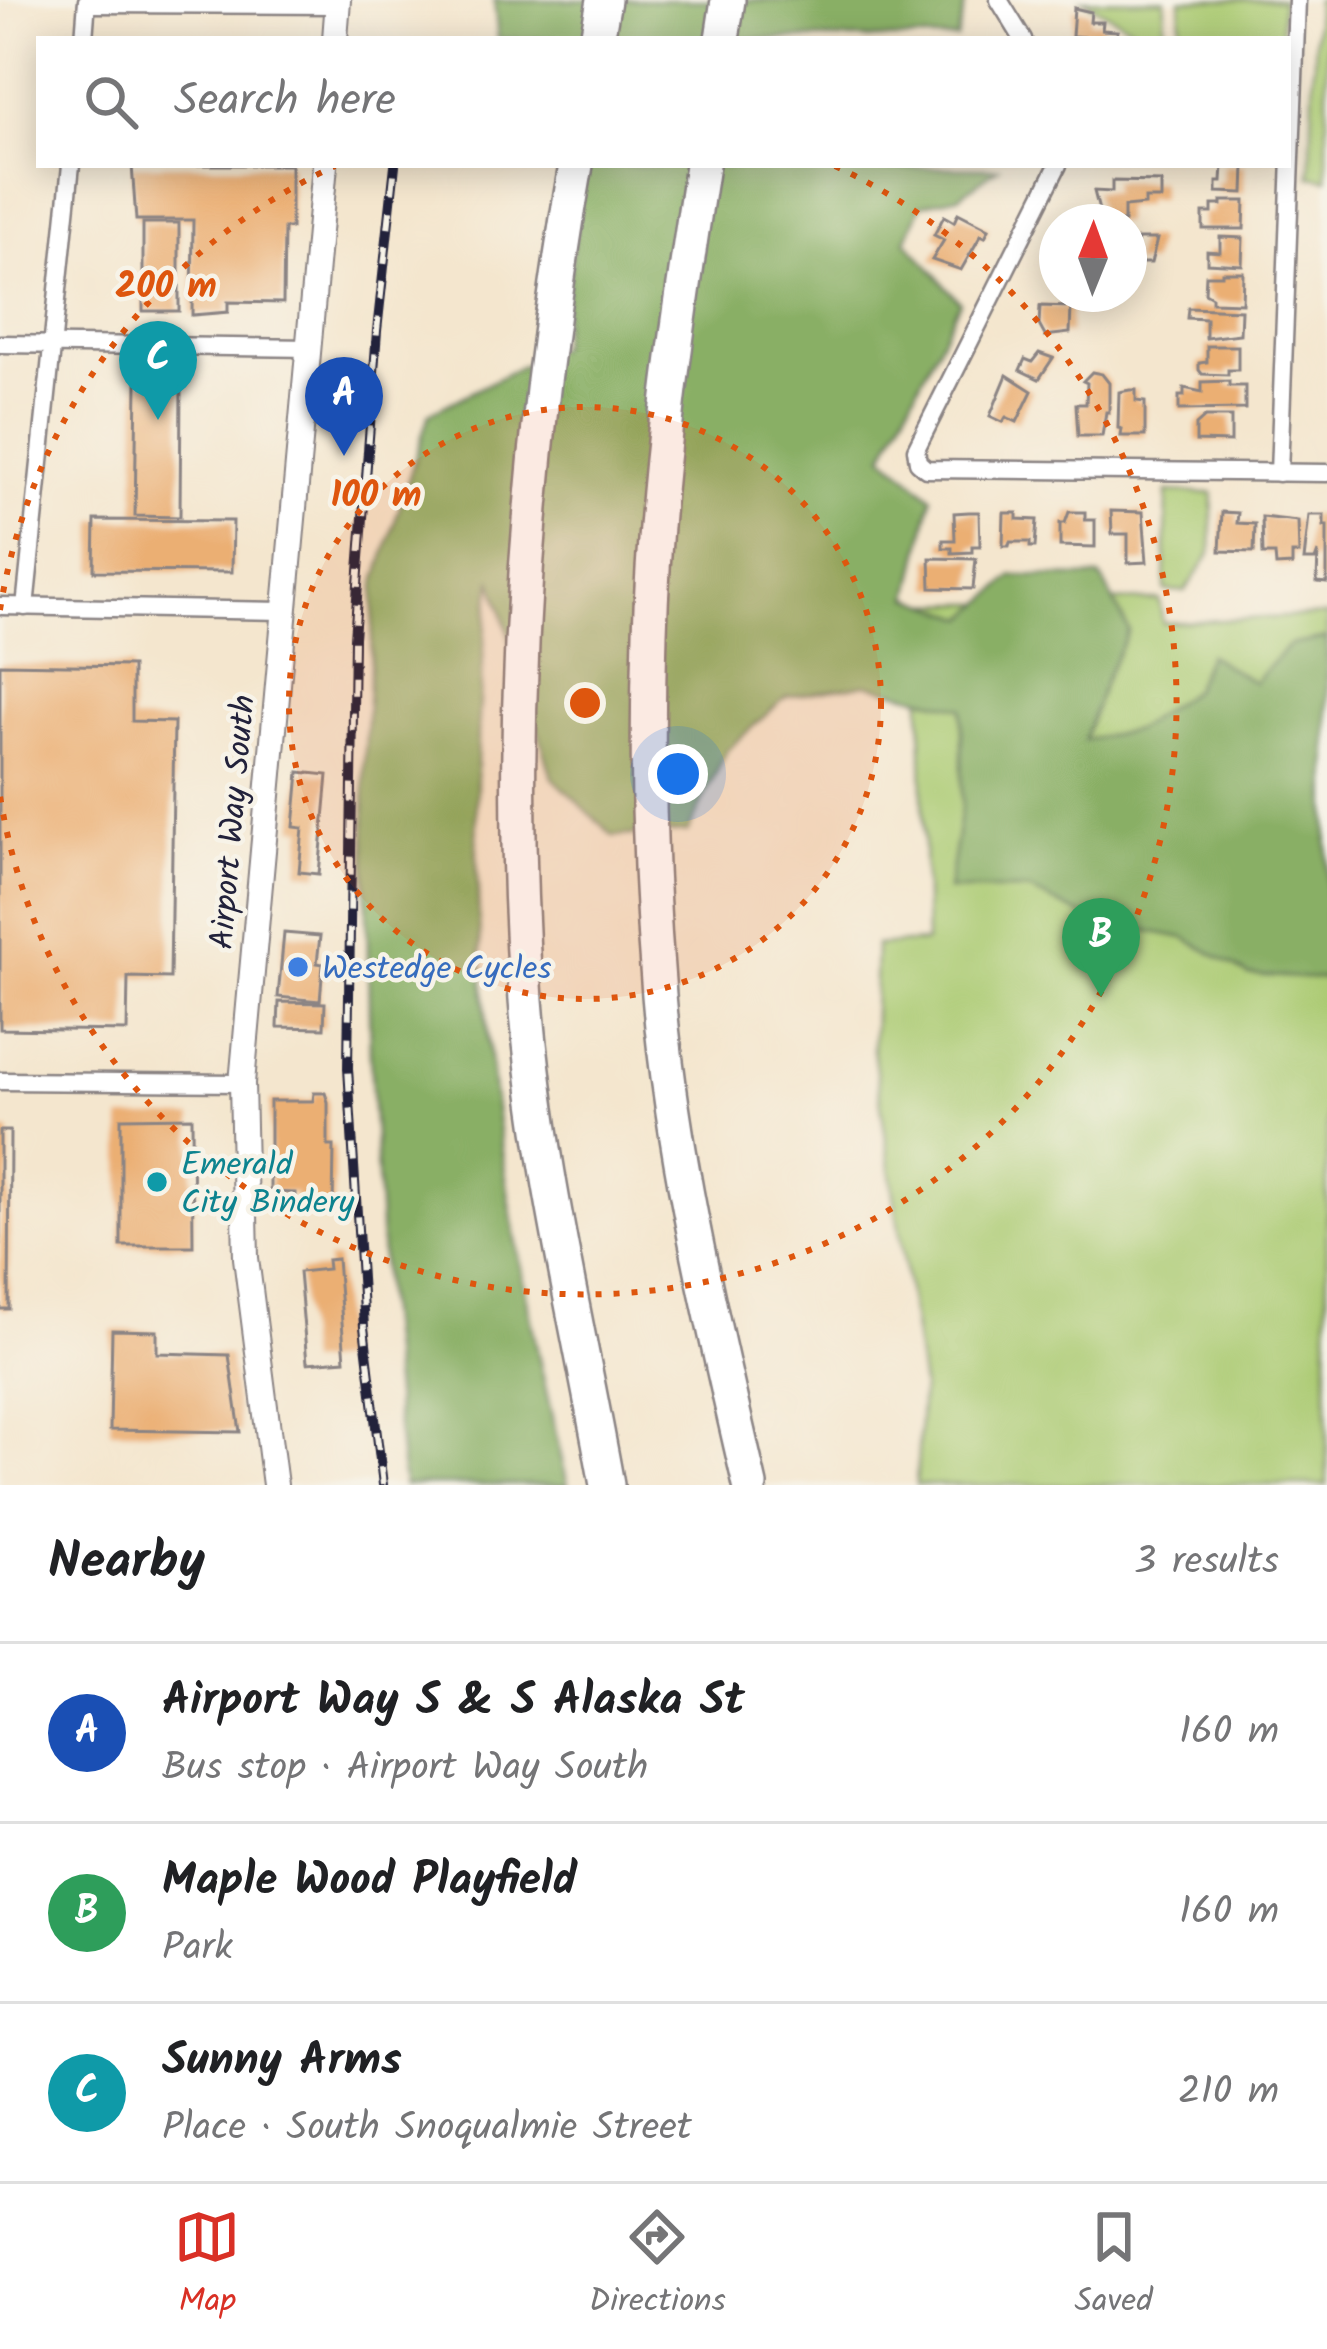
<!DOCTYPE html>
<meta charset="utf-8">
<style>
:root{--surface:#fff;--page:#f2f2f2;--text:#202124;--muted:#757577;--line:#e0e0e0;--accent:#d93025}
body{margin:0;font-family:Kalam,sans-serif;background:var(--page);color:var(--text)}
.compass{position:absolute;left:1039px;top:204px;width:108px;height:108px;border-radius:50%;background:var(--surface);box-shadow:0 6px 30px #0003;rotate:1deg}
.you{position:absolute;left:678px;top:774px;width:42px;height:42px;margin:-30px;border:9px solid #fff;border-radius:50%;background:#1a73e8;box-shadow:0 0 0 18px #1a73e833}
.badge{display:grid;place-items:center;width:78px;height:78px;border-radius:50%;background:var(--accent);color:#fff;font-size:39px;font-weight:700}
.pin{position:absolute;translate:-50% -99px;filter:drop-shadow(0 3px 6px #0008)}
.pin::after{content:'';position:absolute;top:63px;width:42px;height:36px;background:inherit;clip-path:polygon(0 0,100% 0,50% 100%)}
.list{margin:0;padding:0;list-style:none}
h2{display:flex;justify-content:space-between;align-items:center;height:156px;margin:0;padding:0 48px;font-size:51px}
h2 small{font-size:39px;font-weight:400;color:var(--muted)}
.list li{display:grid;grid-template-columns:78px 1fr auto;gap:36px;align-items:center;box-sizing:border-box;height:180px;padding:0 48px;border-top:3px solid var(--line)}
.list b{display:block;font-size:45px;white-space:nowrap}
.list p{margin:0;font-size:39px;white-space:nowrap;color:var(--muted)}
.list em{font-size:39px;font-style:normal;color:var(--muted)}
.icon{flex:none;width:66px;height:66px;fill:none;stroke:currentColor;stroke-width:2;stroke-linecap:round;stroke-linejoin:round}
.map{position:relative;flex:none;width:1327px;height:1485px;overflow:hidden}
.search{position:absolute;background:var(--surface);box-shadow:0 6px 30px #0003;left:36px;right:36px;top:36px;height:132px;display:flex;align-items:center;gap:30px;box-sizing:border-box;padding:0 42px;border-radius:0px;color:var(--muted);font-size:45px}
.sheet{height:696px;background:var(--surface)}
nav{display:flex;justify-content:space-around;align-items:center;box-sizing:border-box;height:168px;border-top:3px solid var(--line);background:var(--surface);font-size:33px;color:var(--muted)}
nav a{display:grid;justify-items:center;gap:6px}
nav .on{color:var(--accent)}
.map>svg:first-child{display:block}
</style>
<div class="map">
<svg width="1327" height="1485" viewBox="0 0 1327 1485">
<rect width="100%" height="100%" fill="#f7f3e8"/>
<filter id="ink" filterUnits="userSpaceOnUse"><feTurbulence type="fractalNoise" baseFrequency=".00833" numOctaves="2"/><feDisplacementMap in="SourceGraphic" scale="24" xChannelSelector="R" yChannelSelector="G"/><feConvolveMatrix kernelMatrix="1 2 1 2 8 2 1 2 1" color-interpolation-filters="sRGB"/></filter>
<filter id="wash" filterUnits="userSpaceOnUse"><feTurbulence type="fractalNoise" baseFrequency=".004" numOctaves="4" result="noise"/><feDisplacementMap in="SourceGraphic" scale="48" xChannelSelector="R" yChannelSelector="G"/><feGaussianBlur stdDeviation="2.7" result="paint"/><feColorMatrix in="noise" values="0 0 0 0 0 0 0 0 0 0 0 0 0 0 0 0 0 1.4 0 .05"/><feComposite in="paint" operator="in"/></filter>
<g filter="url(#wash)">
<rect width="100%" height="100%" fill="#f4e6ce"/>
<g fill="#accb73" stroke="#677657" stroke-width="3">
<path d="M1083 0H1165L1164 29 1144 34Z"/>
<path d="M1181 0H1282L1281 39H1183L1180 35Z"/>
<path d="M1316 0H1327V179L1310 176Z"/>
<path d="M1167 492 1213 493 1211 553 1185 591H1165Z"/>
<path d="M1159 600 1163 623 1327 615V1485H916L922 1386 873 1050 876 945 926 942 919 604Z"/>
</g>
<g fill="#89af65" stroke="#566850" stroke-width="3">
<path d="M494 0 966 1 957 39H498Z"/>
<path d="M556 165 998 168 959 196 921 205 906 241 960 302 884 455 932 497 910 597 967 618 1013 576 1101 577 1129 630 1105 679 1084 740 1135 730 1193 690 1208 655 1254 682 1289 645 1327 638V974L1323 979 1249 975 1185 938 1092 920 1029 890H948L962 803V708L866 684 786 697 727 750 688 832 613 836 552 777 492 579C451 881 496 1191 568 1485H403L384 1292 370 1055 364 767 375 585 429 414 559 347 580 197Z"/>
</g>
<g id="blocks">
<g fill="#ebaf73">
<path d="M1074 8 1091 12 1090 22H1103L1102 30 1118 31 1115 39 1072 36Z"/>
<path d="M132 165H291V228H284L283 303 228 302V312L192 315 193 220H136Z"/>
<path d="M1223 165H1245L1244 193 1217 192V182H1222Z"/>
<path d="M1112 181 1161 182V199H1145V205L1124 207V222H1102L1094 191 1112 192Z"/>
<path d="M1222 201H1245L1244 229H1203V213H1212V205H1222Z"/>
<path d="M958 213 989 229 985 237 981 235 961 270 932 260 944 240 934 235 944 216 954 222Z"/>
<rect x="143" y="223" width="36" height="88"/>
<path d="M1220 237 1243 238 1242 265 1207 263V251L1220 252Z"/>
<path d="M1138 239H1157L1151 263H1133Z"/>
<path d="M1222 272H1243L1242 303 1212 302V297L1205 293 1206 275H1222Z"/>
<path d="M1040 306 1071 307 1070 333 1045 336 1039 325Z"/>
<path d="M1188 308 1241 310 1240 334 1206 338V319L1187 318Z"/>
<path d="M1238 346V370H1228V375L1202 374 1199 370V363L1207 362V346Z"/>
<path d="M1039 353 1053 358 1039 379 1020 370 1025 359 1032 362Z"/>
<path d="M1092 372 1102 374 1109 383V412H1106L1102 436H1078L1076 404H1086L1087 383 1083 381Z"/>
<path d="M1007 375 1032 391 1017 422 1006 417 1003 422 990 416Z"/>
<path d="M1229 381V386H1245V409L1179 410V396H1184V388L1202 392V382Z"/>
<path d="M137 383 181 385 180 517 135 516Z"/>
<path d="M1130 390H1136V401L1145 402V436H1121L1122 429 1118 428 1119 392Z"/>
<path d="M1205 417H1231V442L1196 441V425Z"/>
<path d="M1111 511 1143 512 1147 562 1128 563V534H1112Z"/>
<path d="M969 512H979L980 546H972V552L952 553V548H943V540H955L954 513Z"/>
<path d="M1069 512H1085V520H1095V547L1060 546V523H1065Z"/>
<path d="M1222 512 1238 513 1237 523 1255 524 1254 552 1220 551Z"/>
<path d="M1004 513H1017V519L1037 520 1035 547H1030V542H1010L1009 546H1003Z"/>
<path d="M1309 515H1324V526H1327V583L1317 582 1318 552 1315 560H1304Z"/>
<path d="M1262 517 1298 521 1299 554H1292V565L1276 566 1275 554H1263Z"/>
<path d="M95 520 233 521 232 572 94 571Z"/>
<path d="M930 558 976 559 973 589 931 588Z"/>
<path d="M0 664 132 666V721L174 722 170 978 128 977 127 1031 0 1029Z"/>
<path d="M299 772 328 775 319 874 299 872 303 828 294 827Z"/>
<path d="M284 933 320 936 317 963 323 964 320 1001 278 997Z"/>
<path d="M279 1002 325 1003 324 1028 278 1027Z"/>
<path d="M314 1093H325L328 1102V1146H334L333 1207H295V1193L270 1192V1101H313Z"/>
<path d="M192 1117 193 1246H121V1118Z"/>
<path d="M0 1131H10L9 1309H0Z"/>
<path d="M337 1259 345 1360 307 1363 299 1272 328 1269 327 1260Z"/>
<path d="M112 1330 157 1331V1353L229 1355 240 1432 110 1430Z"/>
</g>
</g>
</g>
<g filter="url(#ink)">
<use href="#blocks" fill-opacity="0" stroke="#8b8484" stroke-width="3"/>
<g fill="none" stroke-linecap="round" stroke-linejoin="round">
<g stroke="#8b8484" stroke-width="21">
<g id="minor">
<path d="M999 0 1023 39"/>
<path d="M87 4 338 5"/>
<path d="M84 39 87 0"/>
<path d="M1058 165 916 449 918 462 926 469 1327 473"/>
<path d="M0 344 311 348"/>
<path d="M1279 473 1297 0"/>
<path d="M0 606 283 611"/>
<path d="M25 607 71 165"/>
<path d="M0 1081 242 1083"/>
</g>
</g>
<g stroke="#8b8484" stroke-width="28">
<g id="secondary">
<path d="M335 39 338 0"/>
<path d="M275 1485 246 1258 242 1083 325 165"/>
</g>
</g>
<g stroke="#8b8484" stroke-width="38">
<g id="motorway">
<path d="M597 39 604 0"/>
<path d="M722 39 728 0"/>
<path d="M576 165C528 439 506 723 526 1000 539 1166 578 1323 607 1485"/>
<path d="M702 165C678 320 655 476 650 633 646 753 649 876 659 995 673 1160 713 1324 750 1485"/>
</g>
</g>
<use href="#minor" stroke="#fff" stroke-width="16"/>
<use href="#secondary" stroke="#fff" stroke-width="24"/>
<use href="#motorway" stroke="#fff" stroke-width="33"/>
<g stroke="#22223b" stroke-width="10">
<path id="rail" d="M383 1485 364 1327 348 1068 354 638 377 331 395 165"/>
</g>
<use href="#rail" stroke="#f7f3e8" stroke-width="6" stroke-dasharray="18" stroke-linecap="butt"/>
</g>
</g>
<circle cx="585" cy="703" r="296" fill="#de560e" fill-opacity=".12"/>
<g fill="none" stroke="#de560e" stroke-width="6" stroke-dasharray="6 12">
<circle cx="585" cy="703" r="296"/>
<path d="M0 610A592 592 0 0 1 335 166M835 166A592 592 0 1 1 0 796"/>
</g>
<circle fill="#3f7fe0" stroke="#f7f3e8" stroke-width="4.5" cx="298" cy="967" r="12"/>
<circle fill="#0f9aa8" stroke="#f7f3e8" stroke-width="4.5" cx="157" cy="1182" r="12"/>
<g text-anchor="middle" stroke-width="9" stroke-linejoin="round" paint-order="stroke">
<g font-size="33" fill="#22223b" stroke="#f7f3e8">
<text transform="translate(231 822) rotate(-85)" y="12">Airport Way South</text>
</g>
<g font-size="33" fill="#366cbe" stroke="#f7f3e8" text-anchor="start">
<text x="322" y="979">Westedge Cycles</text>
</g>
<g font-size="33" fill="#0d838f" stroke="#f7f3e8" text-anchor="start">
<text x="181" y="1175">Emerald<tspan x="181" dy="38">City Bindery</tspan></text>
</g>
</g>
<circle cx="585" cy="703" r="18" fill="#de560e" stroke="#f7f3e8" stroke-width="6"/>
<g font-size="36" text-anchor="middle" font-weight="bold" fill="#de560e" stroke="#f7f3e8" stroke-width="9" stroke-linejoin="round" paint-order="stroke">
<text x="166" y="297">200 m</text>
<text x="376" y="506">100 m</text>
</g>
</svg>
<svg class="compass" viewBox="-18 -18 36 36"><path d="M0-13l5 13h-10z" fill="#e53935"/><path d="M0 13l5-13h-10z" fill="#757577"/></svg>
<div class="you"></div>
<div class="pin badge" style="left:344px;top:456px;background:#1a4fb4">A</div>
<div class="pin badge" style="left:1101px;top:997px;background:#2e9e5b">B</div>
<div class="pin badge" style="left:158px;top:420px;background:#0f9aa8">C</div>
<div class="search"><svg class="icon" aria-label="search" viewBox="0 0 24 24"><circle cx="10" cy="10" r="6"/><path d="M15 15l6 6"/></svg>Search here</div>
</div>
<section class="sheet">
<h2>Nearby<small>3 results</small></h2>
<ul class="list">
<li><span class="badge" style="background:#1a4fb4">A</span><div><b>Airport Way S &amp; S Alaska St</b><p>Bus stop · Airport Way South</p></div><em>160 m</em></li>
<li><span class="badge" style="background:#2e9e5b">B</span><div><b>Maple Wood Playfield</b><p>Park</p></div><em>160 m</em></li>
<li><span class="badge" style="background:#0f9aa8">C</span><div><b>Sunny Arms</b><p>Place · South Snoqualmie Street</p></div><em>210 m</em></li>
</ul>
</section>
<nav>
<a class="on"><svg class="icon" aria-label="map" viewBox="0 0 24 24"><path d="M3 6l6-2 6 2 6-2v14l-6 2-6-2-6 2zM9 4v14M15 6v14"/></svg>Map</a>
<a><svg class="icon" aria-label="directions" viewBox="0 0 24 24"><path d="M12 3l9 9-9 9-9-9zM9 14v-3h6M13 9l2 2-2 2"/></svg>Directions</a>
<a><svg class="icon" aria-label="saved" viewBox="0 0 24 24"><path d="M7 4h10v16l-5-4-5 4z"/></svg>Saved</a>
</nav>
